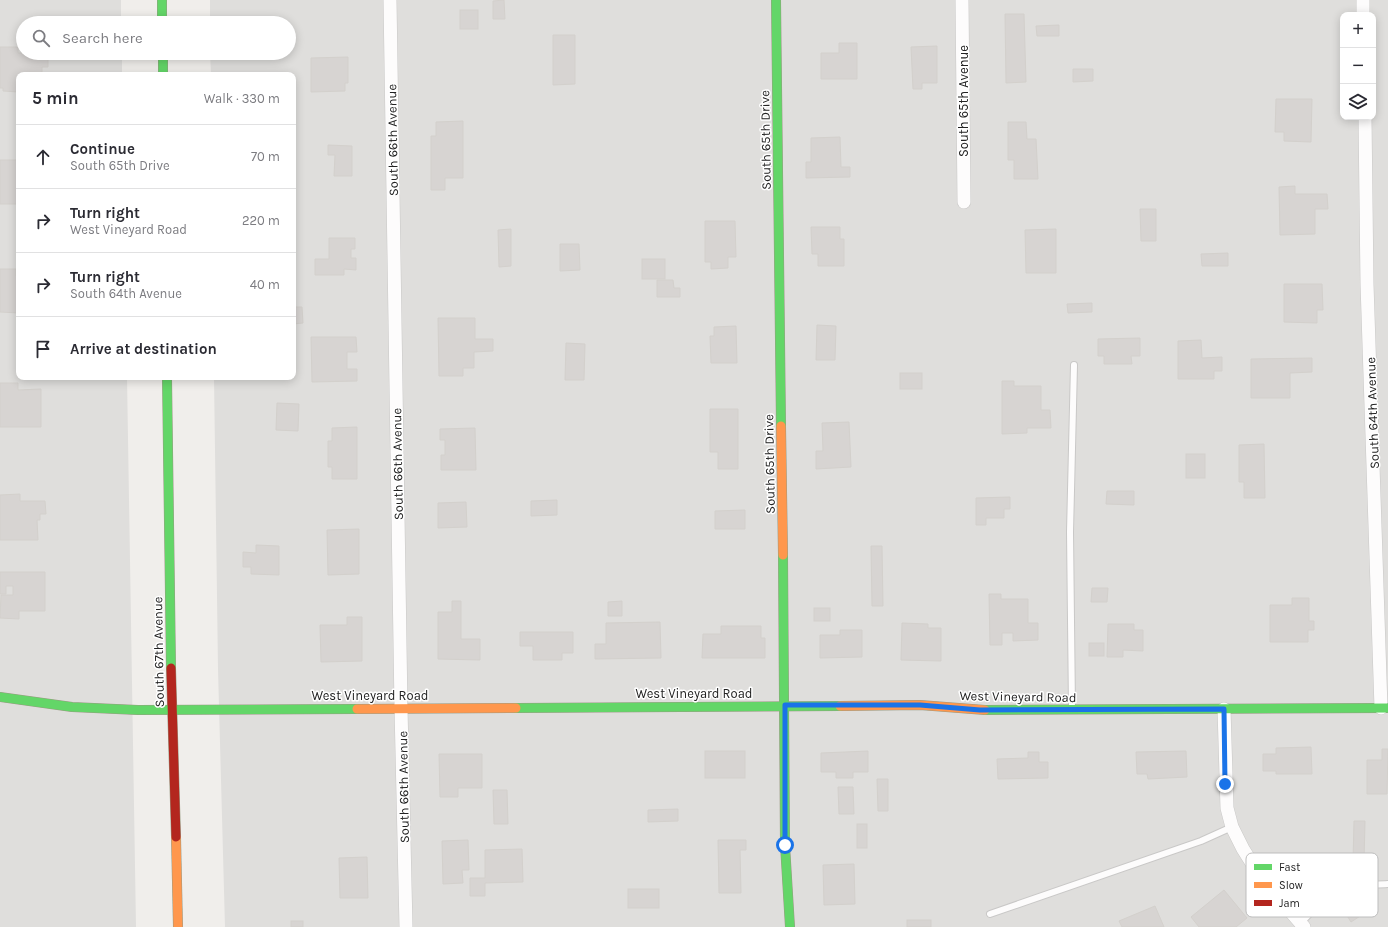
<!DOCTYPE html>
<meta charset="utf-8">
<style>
:root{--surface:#fff;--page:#f7f7f7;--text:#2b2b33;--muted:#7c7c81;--line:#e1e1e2}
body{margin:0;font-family:Karla,sans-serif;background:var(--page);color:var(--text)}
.controls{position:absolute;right:12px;top:12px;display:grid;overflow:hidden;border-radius:8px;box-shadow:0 2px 10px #0003}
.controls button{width:36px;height:36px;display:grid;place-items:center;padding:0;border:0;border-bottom:1px solid var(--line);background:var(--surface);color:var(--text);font:20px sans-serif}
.stop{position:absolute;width:12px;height:12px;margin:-9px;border:3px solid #1a73e8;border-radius:50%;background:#fff}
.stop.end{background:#1a73e8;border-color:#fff;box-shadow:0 1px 4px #0008}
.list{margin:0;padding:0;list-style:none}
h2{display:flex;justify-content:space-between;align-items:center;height:52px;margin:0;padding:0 16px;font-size:17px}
h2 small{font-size:13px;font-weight:400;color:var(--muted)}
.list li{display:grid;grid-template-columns:26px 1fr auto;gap:12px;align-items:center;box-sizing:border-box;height:64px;padding:0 16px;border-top:1px solid var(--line)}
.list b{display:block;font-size:15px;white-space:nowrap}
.list p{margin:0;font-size:13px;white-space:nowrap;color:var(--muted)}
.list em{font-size:13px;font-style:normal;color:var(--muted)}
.icon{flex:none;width:22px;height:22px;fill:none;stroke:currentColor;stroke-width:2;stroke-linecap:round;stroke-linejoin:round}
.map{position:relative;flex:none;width:1388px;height:927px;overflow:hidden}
.search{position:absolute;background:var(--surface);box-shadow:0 2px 10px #0003;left:16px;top:16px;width:280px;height:44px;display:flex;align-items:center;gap:10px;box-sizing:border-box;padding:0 14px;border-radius:22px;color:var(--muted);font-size:15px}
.panel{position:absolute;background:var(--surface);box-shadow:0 2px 10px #0003;left:16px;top:72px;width:280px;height:308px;border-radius:8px}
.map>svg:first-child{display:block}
</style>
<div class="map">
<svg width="1388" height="927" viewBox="0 0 1388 927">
<rect width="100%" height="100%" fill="#f0eeeb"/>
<g fill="#dfdedc" fill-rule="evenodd">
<path d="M0 0H121V23H23V53H122V75H19V377H127L136 927H0Z"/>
<path d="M210 0H1388V927H225L218 669 214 377H293V75H211L210 53H289V23H210ZM1343 15H1373V117H1343Z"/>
</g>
<g fill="#d7d4d2" stroke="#d3d0cc">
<path d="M504 0 505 19H493V1Z"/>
<rect x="460" y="10" width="18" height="19"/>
<path d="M1005 14H1024L1026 82 1006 83Z"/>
<path d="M1059 25V36H1037L1036 26Z"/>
<path d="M553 35H575V84L553 85Z"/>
<path d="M839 43H857V79H821V53H839Z"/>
<path d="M937 46V83H922V89H913L911 47Z"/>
<path d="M0 47H18V53H48V67H42V75H19V92L3 91V88H0Z"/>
<path d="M348 57V83H345V91L311 92V58Z"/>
<path d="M1073 69H1093V81L1073 82Z"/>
<path d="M1276 99H1312L1311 142 1284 141V132H1275Z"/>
<path d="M463 121V178H445V190H431V136H436V122Z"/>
<path d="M1008 122H1026L1027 139H1036L1038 179H1014V160H1008Z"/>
<path d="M840 137 841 167H850V177L806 178V162H811V138Z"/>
<path d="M328 145 352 146V176H334L335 155H328Z"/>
<rect x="0" y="160" width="19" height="44"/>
<path d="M1295 186V194H1327L1328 209H1315V234L1280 235 1279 187Z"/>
<path d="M1140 209H1156V241H1141Z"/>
<path d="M705 221H735L736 257H728V268L711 269V262H705Z"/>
<path d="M811 227H840V239H844V266H818V254H812Z"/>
<path d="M511 229V266L499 267 498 230Z"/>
<path d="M1056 229V273H1026L1025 230Z"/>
<path d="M329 238H355V249H351V258H356V270L344 269V275H315V259H329Z"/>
<path d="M560 244H579L580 270 560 271Z"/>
<path d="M1228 253V266H1202L1201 254Z"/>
<rect x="642" y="259" width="23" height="20"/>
<path d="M0 269H16V276H19V313L0 312Z"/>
<path d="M657 280H673L674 288H680V297H657Z"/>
<path d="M1284 284H1322L1323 310H1317V323L1284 322Z"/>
<path d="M1092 303V312L1068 313 1067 304Z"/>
<path d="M293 307H302L303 323 293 324Z"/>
<path d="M438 318H475V339H493V351L474 352V368H463V376H439Z"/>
<path d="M817 325 836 326 835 360H816Z"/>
<path d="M736 326 737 363H711L710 336H714V327Z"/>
<path d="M311 337H356L357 352H347V369H357V381L312 382Z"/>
<path d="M1140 338V356H1131L1132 364H1104V356H1098V339Z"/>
<path d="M1201 340 1202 358 1222 357V371H1214V379H1178V341Z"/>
<path d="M566 343 585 344 584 380H565Z"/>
<path d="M1312 358V372L1290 373V398H1251V359Z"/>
<rect x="900" y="373" width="22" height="16"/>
<path d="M1002 381H1014V386H1041V410H1050L1051 428H1027V433L1002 434Z"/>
<path d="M0 383H18V390L41 389V427H0Z"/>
<path d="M277 403 299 404 298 431 276 430Z"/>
<path d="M710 409H738V469H718V452H710Z"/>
<path d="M849 422 851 467 816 469V451H823L822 423Z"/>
<path d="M357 427V479H332V467H328V441H332V428Z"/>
<path d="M475 428 476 470H441V455H445V440H440V429Z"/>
<path d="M1264 444 1265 498H1244V482H1239V445Z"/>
<rect x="1186" y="454" width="19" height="24"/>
<path d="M1107 491H1134V505L1106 504Z"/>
<path d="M20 494V501H45L46 514H40V520H37L38 540H0V495Z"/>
<path d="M1010 497V509H1004V518H986V525H976V498Z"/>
<path d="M557 500V515L531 516V501Z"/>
<path d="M466 502 467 527 438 528V503Z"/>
<path d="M745 510V529H715V511Z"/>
<path d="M359 529V574L328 575 327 530Z"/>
<path d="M256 545 279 546V575L251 574V567H243V552L256 553Z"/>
<path d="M871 546H882L883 606H872Z"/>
<path d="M0 572H45V611H19V619L0 618 1 595H13V586H6V594H0Z"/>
<path d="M1092 588H1108L1107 602H1091Z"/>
<path d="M989 594H1001V599H1028V623H1038V640L1013 641V633H1002V645H990Z"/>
<path d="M1292 598H1309V621H1314V630H1308V642H1270V605H1292Z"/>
<path d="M452 601H461V639H480V660L438 659V612H452Z"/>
<path d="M622 601V616H608V602Z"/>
<rect x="814" y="608" width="16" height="13"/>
<path d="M347 617H362V661L321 662 320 625H347Z"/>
<path d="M660 622 661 658 595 659V644H606V623Z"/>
<path d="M902 623 928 624V628H941V661L901 660Z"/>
<path d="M1108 624H1134V630H1143V651L1123 650V657H1107Z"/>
<path d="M721 626H761V638H765V658H702L703 634H721Z"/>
<path d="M840 630H862V657L820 658V635H840Z"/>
<path d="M520 632H573V653H562V660H533V646H520Z"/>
<rect x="1089" y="643" width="15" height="13"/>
<path d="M1311 747 1312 774H1276V771H1263V754H1276V748Z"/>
<path d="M1382 749H1388L1387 794H1367V760H1382Z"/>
<rect x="705" y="751" width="40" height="27"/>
<path d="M868 751V772H853V778H836V772H821V753Z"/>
<path d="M1186 751 1187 777 1148 779 1147 774H1137L1136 752Z"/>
<path d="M1028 752H1039V762H1048V778L998 779 997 759 1028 758Z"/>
<path d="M439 754H482V788H458V797H440Z"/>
<path d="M877 779H888V811H878Z"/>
<path d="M838 787H853L854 814H839Z"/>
<path d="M493 790H507L508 824H494Z"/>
<path d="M678 809V821L648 822V810Z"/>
<path d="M1354 821H1365L1364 862H1353Z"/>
<rect x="857" y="824" width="10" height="24"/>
<path d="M468 840 469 870H462L463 883 443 884 442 841Z"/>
<path d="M718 840H746V850H740L741 893H719Z"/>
<path d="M522 849 523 882 485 883V896H470V878H485V850Z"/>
<path d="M367 857 368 898H340L339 858Z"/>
<path d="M854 864 855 904 824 905 823 865Z"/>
<rect x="628" y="889" width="31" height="19"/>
<path d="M1224 890 1247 918 1236 927H1199L1191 917Z"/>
<path d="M1361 893 1371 909 1351 922 1341 906Z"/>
<path d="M1155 906 1164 927H1122L1119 921Z"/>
<rect x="907" y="920" width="24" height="7"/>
<rect x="291" y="921" width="12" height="6"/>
</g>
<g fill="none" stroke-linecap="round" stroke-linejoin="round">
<g stroke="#c9c8c7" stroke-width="8">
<g id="lane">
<path d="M1072 709 1070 532 1074 365"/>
<path d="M990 914 1201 841 1232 827"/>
<path d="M1301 923C1310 912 1337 888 1351 886 1363 884 1376 885 1388 884"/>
</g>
</g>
<g stroke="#c9c8c7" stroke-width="14">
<g id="street">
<path d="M390 0 401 708 406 927"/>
<path d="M962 0 964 202"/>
<path d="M1363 0V15"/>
<path d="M1365 117 1367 284 1381 708"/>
<path d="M1224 709 1227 808 1232 827 1243 849 1260 876 1304 927"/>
</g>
</g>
<g stroke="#999a82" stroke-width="10">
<g id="fast">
<path d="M162 0V23"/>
<path d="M776 0 781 426"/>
<path d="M163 53V75"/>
<path d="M167 377 171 668"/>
<path d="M783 555 785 845 790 927"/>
<path d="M0 697 72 707 138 710 357 709"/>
<path d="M516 708 840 706"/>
<path d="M985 710 1388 708"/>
</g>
</g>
<g stroke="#999a82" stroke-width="10">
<g id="slow">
<path d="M781 426 783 555"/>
<path d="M840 706 920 705 985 710"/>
<path d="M357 709 516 708"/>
<path d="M176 837 178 927"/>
</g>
</g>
<g stroke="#999a82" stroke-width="10">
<path id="jam" d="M171 668 176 837"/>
</g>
<use href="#lane" stroke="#fdfcfc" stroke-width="6"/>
<use href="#street" stroke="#fdfcfc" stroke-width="13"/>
<use href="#fast" stroke="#63d668" stroke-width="9"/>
<use href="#slow" stroke="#ff974d" stroke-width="9"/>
<use href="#jam" stroke="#b3261e" stroke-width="9"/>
</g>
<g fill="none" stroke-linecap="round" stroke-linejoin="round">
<path stroke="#1a73e8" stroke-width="5" d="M785 845V705H920L980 710 1224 709 1225 784"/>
</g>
<g text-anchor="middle" stroke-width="3" stroke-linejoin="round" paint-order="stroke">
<g font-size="13" fill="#222" stroke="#fff">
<text transform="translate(963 101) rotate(-90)" y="5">South 65th Avenue</text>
<text transform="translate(392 140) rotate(-91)" y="5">South 66th Avenue</text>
<text transform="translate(765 140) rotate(-91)" y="5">South 65th Drive</text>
<text transform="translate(1372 413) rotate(-92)" y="5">South 64th Avenue</text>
<text transform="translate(397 464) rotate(-91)" y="5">South 66th Avenue</text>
<text transform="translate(769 464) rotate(-91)" y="5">South 65th Drive</text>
<text transform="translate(158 652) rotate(-91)" y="5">South 67th Avenue</text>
<text x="694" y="698">West Vineyard Road</text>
<text x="370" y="700">West Vineyard Road</text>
<text transform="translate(1018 696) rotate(1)" y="5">West Vineyard Road</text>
<text transform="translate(403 787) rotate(-91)" y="5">South 66th Avenue</text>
</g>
</g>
<rect x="1246" y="853" width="132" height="64" rx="6" fill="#fff" stroke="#bdbdbd" stroke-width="1"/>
<rect x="1254" y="864" width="18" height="6" fill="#63d668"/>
<rect x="1254" y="882" width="18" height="6" fill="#ff974d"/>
<rect x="1254" y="900" width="18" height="6" fill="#b3261e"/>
<g font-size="11" fill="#222">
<text x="1279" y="871">Fast</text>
<text x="1279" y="889">Slow</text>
<text x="1279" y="907">Jam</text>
</g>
</svg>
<div class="controls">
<button>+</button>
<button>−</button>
<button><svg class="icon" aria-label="layers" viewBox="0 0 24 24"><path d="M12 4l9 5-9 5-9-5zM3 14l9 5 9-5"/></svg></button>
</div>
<div class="stop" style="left:785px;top:845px"></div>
<div class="stop end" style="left:1225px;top:784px"></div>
<div class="search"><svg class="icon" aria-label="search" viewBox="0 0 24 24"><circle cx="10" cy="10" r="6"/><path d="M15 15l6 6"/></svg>Search here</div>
<section class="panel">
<h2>5 min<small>Walk · 330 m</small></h2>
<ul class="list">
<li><svg class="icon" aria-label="ahead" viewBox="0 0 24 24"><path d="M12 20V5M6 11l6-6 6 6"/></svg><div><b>Continue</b><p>South 65th Drive</p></div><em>70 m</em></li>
<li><svg class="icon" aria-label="right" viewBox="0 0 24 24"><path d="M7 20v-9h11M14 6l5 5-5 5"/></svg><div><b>Turn right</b><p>West Vineyard Road</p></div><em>220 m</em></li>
<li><svg class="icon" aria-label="right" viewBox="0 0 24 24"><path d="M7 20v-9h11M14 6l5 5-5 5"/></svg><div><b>Turn right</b><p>South 64th Avenue</p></div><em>40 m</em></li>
<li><svg class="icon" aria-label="arrive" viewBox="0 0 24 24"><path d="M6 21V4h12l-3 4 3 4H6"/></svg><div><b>Arrive at destination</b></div></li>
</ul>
</section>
</div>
